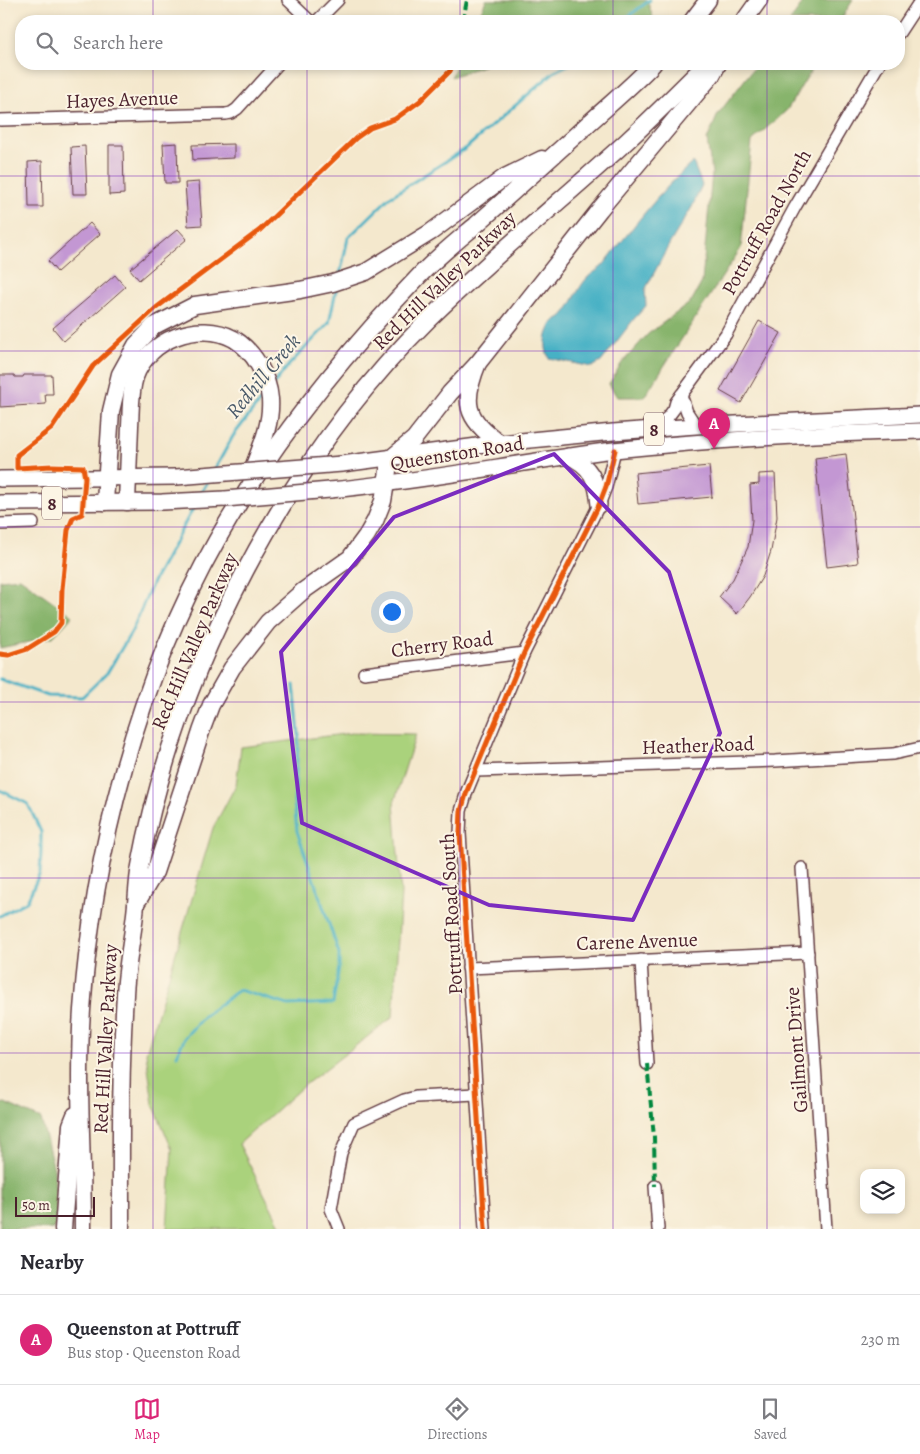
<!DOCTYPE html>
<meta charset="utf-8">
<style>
:root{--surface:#fff;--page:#f7f7f7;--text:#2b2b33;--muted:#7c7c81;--line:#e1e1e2;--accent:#db2777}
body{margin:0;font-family:Alegreya,serif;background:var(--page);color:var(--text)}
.controls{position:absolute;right:15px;bottom:15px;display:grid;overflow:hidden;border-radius:10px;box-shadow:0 2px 8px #0003}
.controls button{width:45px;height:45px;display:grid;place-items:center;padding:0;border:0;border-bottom:1px solid var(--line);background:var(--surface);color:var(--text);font:25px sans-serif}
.scale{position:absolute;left:15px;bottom:12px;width:80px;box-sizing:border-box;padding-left:5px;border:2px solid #4a1f2b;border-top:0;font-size:14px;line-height:18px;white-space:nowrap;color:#4a1f2b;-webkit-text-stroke:4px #fcf5e5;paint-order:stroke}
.you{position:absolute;left:391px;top:611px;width:18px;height:18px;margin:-12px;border:4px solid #fff;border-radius:50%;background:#1a73e8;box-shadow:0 0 0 8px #1a73e833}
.badge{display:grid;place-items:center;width:32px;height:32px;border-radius:50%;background:var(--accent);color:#fff;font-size:16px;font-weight:700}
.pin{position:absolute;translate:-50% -41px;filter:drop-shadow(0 1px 2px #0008)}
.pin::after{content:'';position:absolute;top:26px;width:18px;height:15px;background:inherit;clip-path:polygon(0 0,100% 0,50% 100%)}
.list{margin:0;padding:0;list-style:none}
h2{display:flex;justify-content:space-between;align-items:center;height:65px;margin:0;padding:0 20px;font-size:21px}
h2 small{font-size:16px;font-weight:400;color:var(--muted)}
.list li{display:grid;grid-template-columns:32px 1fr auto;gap:15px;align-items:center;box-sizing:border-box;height:90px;padding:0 20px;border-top:1px solid var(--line)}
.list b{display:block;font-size:19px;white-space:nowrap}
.list p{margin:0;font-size:16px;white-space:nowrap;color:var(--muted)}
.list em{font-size:16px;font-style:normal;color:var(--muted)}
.icon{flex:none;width:28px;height:28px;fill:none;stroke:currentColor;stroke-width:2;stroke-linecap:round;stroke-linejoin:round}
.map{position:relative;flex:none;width:920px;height:1229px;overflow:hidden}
.search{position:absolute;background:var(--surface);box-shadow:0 2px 8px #0003;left:15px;right:15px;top:15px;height:55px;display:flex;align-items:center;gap:12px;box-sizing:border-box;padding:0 18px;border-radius:20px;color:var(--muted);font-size:19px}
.sheet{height:155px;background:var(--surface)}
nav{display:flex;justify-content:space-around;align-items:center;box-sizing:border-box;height:70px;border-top:1px solid var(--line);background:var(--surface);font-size:14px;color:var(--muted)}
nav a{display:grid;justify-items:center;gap:2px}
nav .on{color:var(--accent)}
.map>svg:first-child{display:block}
</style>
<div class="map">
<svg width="920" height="1229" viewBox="0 0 920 1229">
<rect width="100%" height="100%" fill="#fcf5e5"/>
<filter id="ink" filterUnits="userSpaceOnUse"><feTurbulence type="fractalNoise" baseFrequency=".02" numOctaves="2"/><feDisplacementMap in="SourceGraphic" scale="10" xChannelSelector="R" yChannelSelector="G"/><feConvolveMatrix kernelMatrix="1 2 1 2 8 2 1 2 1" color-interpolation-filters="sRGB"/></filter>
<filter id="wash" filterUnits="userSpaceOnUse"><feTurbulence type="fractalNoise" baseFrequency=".0096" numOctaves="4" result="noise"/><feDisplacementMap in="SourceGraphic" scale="20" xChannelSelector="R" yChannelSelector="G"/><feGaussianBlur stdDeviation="1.12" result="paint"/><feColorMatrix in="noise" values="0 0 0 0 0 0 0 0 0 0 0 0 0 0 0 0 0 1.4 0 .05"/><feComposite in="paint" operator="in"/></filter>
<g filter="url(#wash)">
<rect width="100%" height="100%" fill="#f4e8cd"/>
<path fill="#aad27c" stroke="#7a7854" d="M352 733 416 734 394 803 401 893 393 1017 301 1088 239 1144 282 1229H167L172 1149 153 1104 146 1053 213 828 236 785 241 747Z"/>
<g fill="#87b46c" stroke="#686a4c">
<path d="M486 0H647L654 21H623L620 16 605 21H477Z"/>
<path d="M805 0H853L840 21H790Z"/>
<path d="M457 64H488L451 77Z"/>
<path d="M757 64H815L787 110 752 141 741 248 644 397H617L609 384 621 364 648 334 691 302 702 282 712 173 707 140 718 114Z"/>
<path d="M20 578 73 616 53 637 0 648V580Z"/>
<path d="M5 1103 41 1119 54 1169 57 1222 53 1229H0V1104Z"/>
</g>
<path fill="#47b1c5" stroke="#486878" d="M693 162 702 185 692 207 670 243 645 290 646 306 634 319 601 362 592 367 549 358C543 346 546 333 553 322 556 319 560 318 562 316 573 305 577 288 588 277 593 272 601 269 605 263 633 227 660 191 693 162Z"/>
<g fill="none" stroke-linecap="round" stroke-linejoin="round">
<g stroke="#47b1c5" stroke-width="3">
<path d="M622 21 650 0"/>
<path d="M340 275 348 238 390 197 465 149 554 72 570 64"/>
<path d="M273 385 288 366 329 323 337 286"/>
<path d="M215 469 233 436 264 396"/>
<path d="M200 495 209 479"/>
<path d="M0 679 48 696 82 697 107 673 132 631 153 582 195 505"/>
<path d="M0 790 28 804 41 832V852L40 873 27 901 0 916"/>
<path d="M177 1055 185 1037 204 1016 239 990 288 1005 333 1003 339 967V953L297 831 294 802 299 734 294 685"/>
</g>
</g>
<g id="blocks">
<g fill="#c397d3">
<path d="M177 143 178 183H165L163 144Z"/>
<path d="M234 144V158L193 160 192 145Z"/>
<path d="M109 145H123L124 194 109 195Z"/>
<path d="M85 146 87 194H73L71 147Z"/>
<path d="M42 161 43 207H29L28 162Z"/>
<path d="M199 182 202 225 188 226 185 183Z"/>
<path d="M90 223 100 234 57 272 48 261Z"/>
<path d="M178 229 187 239 139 280 130 269Z"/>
<path d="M115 275 125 287 64 341 53 328Z"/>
<path d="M759 321 781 333 741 403 720 391Z"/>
<path d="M0 375H14L15 377H23L24 375H52L53 394H45L46 404 0 407Z"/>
<path d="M846 454 858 563 827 567 815 458Z"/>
<path d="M709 466 712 497 638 504 635 473Z"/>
<path d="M775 473 777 517 771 551 763 576 750 597 737 614 719 597 733 579 748 547 752 520 750 485 759 484V474Z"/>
</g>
</g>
</g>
<g filter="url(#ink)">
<use href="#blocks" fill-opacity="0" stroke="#643d43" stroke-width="1"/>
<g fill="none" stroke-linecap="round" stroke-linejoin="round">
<g stroke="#643d43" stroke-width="14">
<g id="minor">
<path d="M288 0 310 21"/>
<path d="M317 21 338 0"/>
<path d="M899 33 920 1"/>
<path d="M0 120 226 114 231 113 237 109 278 64"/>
<path d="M681 395 687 412 696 426"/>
<path d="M654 429 668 417 674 409 676 402 726 334 795 207 879 64"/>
<path d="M0 524 33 523"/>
<path d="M364 673 524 653"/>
<path d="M476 771 775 761 893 754 920 748"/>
<path d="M802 868 826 1229"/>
<path d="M641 960 647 1064"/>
<path d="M468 968 808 953"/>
<path d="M655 1186 658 1229"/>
<path d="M339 1229 331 1209 341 1153 354 1123 404 1100 416 1097 476 1094"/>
<path d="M485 1229 460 833 461 811 467 791 524 653 599 505 606 487 615 450"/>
</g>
</g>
<g stroke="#643d43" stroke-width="18">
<g id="major">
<path d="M568 456C591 466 597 480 599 505"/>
<path d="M342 464 500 443 613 432 696 426 920 415"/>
<path d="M0 479 176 477"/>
<path d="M330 490C425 481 519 462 614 450 716 439 818 434 920 431"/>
<path d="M0 503 162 502 225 499"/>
</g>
</g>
<g stroke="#643d43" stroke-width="19">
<g id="highway">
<path d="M692 21 708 0"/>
<path d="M744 21 759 0"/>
<path d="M500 443C465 419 462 402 478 363L600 209 712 75 718 64"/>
<path d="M105 502 111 411 120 374 136 345 154 326 195 305 300 290 333 283 366 272 431 232 505 177 542 159"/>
<path d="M127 502C128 477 129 451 130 426 131 410 130 392 135 377 148 339 199 320 234 339 254 351 268 376 270 399 272 426 259 451 250 476"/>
<path d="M139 899 155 872 202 729 211 705 232 668 268 622 303 591 350 558 367 535 375 521 383 501 390 459 414 439 450 393 478 363"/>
<path d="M63 1229 71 1125 75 1115"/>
<path d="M83 1229C83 1156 77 1083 82 1010 93 852 138 679 217 540 272 443 343 355 420 275 437 257 457 241 476 225 514 191 551 158 588 124 610 104 633 85 653 64"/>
<path d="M121 1229C121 1151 120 1073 125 995 126 968 132 941 135 914 137 898 137 881 140 866 177 669 286 461 428 320 492 257 561 201 627 141 654 116 680 90 706 64"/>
</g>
</g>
<use href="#minor" stroke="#fff" stroke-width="11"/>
<use href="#major" stroke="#fff" stroke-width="15"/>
<use href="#highway" stroke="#fff" stroke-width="16"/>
<g stroke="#643d43" stroke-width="18" stroke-linecap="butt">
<g id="major-bridge">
<path d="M176 477 342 464"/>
<path d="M225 499 330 490"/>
</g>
</g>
<use href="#major-bridge" stroke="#fff" stroke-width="15"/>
<g stroke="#00873e" stroke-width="4" stroke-dasharray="8 4" stroke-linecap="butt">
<path d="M463 21 467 0"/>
<path d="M647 1064 654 1137 655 1186"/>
</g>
<g stroke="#fcf5e5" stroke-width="8">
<g id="cycleway">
<path d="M0 654 8 655 27 649 54 632 61 623 62 589 68 530 73 518 82 514 85 478 83 467 52 466 17 468V455L52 428 93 366 156 308 260 230 356 138 370 128 395 119 420 101 450 71 453 64"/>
<path d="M485 1229 460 833 461 811 467 791 524 653 599 505 606 487 615 450"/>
</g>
</g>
<use href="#cycleway" stroke="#e8590c" stroke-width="5"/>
</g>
</g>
<path fill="none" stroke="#7b2cbf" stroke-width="4" stroke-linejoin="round" d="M554 454 669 572 720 733 633 920 489 905 302 823 281 652 394 517Z"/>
<path fill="none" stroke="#7b2cbf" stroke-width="1" stroke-opacity="0.55" d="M153 0V21M307 0V21M460 0V21M613 0V21M767 0V21M153 64V1229M307 64V1229M460 64V1229M613 64V1229M767 64V1229M0 176H920M0 351H920M0 527H920M0 702H920M0 878H920M0 1053H920"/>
<g text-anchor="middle" stroke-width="4" stroke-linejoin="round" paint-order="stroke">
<g fill="#fcf5e5" stroke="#7f5f63" stroke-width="1">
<rect x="644" y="412.5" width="20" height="33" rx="4"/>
<rect x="42" y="486.5" width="20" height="33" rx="4"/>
</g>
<g font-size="19" font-weight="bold" fill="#4a1f2b">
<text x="654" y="436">8</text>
<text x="52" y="510">8</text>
</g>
<g font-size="20" fill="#4a1f2b" stroke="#fcf5e5">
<text transform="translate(122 99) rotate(-2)" y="7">Hayes Avenue</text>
<text transform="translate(766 222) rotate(-61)" y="7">Pottruff Road North</text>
<text transform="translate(444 280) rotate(-44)" y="7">Red Hill Valley Parkway</text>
<text transform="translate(457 453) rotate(-9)" y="7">Queenston Road</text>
<text transform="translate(194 641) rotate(-67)" y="7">Red Hill Valley Parkway</text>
<text transform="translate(442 644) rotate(-7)" y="7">Cherry Road</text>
<text transform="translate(698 745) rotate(-2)" y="7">Heather Road</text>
<text transform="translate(451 914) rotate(-93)" y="7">Pottruff Road South</text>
<text transform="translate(637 941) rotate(-2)" y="7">Carene Avenue</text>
<text transform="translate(105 1039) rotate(-87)" y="7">Red Hill Valley Parkway</text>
<text transform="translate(796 1050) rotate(-94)" y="7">Gailmont Drive</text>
</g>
<g font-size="21" font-style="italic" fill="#495969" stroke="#fcf5e5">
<text transform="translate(263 376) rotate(-50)" y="7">Redhill Creek</text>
</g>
</g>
</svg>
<div class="controls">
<button><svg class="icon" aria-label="layers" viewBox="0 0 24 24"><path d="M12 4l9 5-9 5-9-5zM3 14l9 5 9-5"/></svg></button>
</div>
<div class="scale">50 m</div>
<div class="you"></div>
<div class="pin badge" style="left:714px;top:449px">A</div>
<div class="search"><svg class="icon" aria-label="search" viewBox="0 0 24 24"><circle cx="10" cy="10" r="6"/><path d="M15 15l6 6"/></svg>Search here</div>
</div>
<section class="sheet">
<h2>Nearby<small></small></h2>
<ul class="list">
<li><span class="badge">A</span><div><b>Queenston at Pottruff</b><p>Bus stop · Queenston Road</p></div><em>230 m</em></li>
</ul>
</section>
<nav>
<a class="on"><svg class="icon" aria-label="map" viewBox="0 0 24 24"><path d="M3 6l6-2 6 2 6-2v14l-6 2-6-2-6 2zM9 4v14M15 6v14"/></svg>Map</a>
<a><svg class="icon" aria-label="directions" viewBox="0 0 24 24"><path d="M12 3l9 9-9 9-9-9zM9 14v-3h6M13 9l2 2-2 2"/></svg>Directions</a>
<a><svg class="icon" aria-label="saved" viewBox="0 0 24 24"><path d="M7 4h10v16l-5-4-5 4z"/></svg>Saved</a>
</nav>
